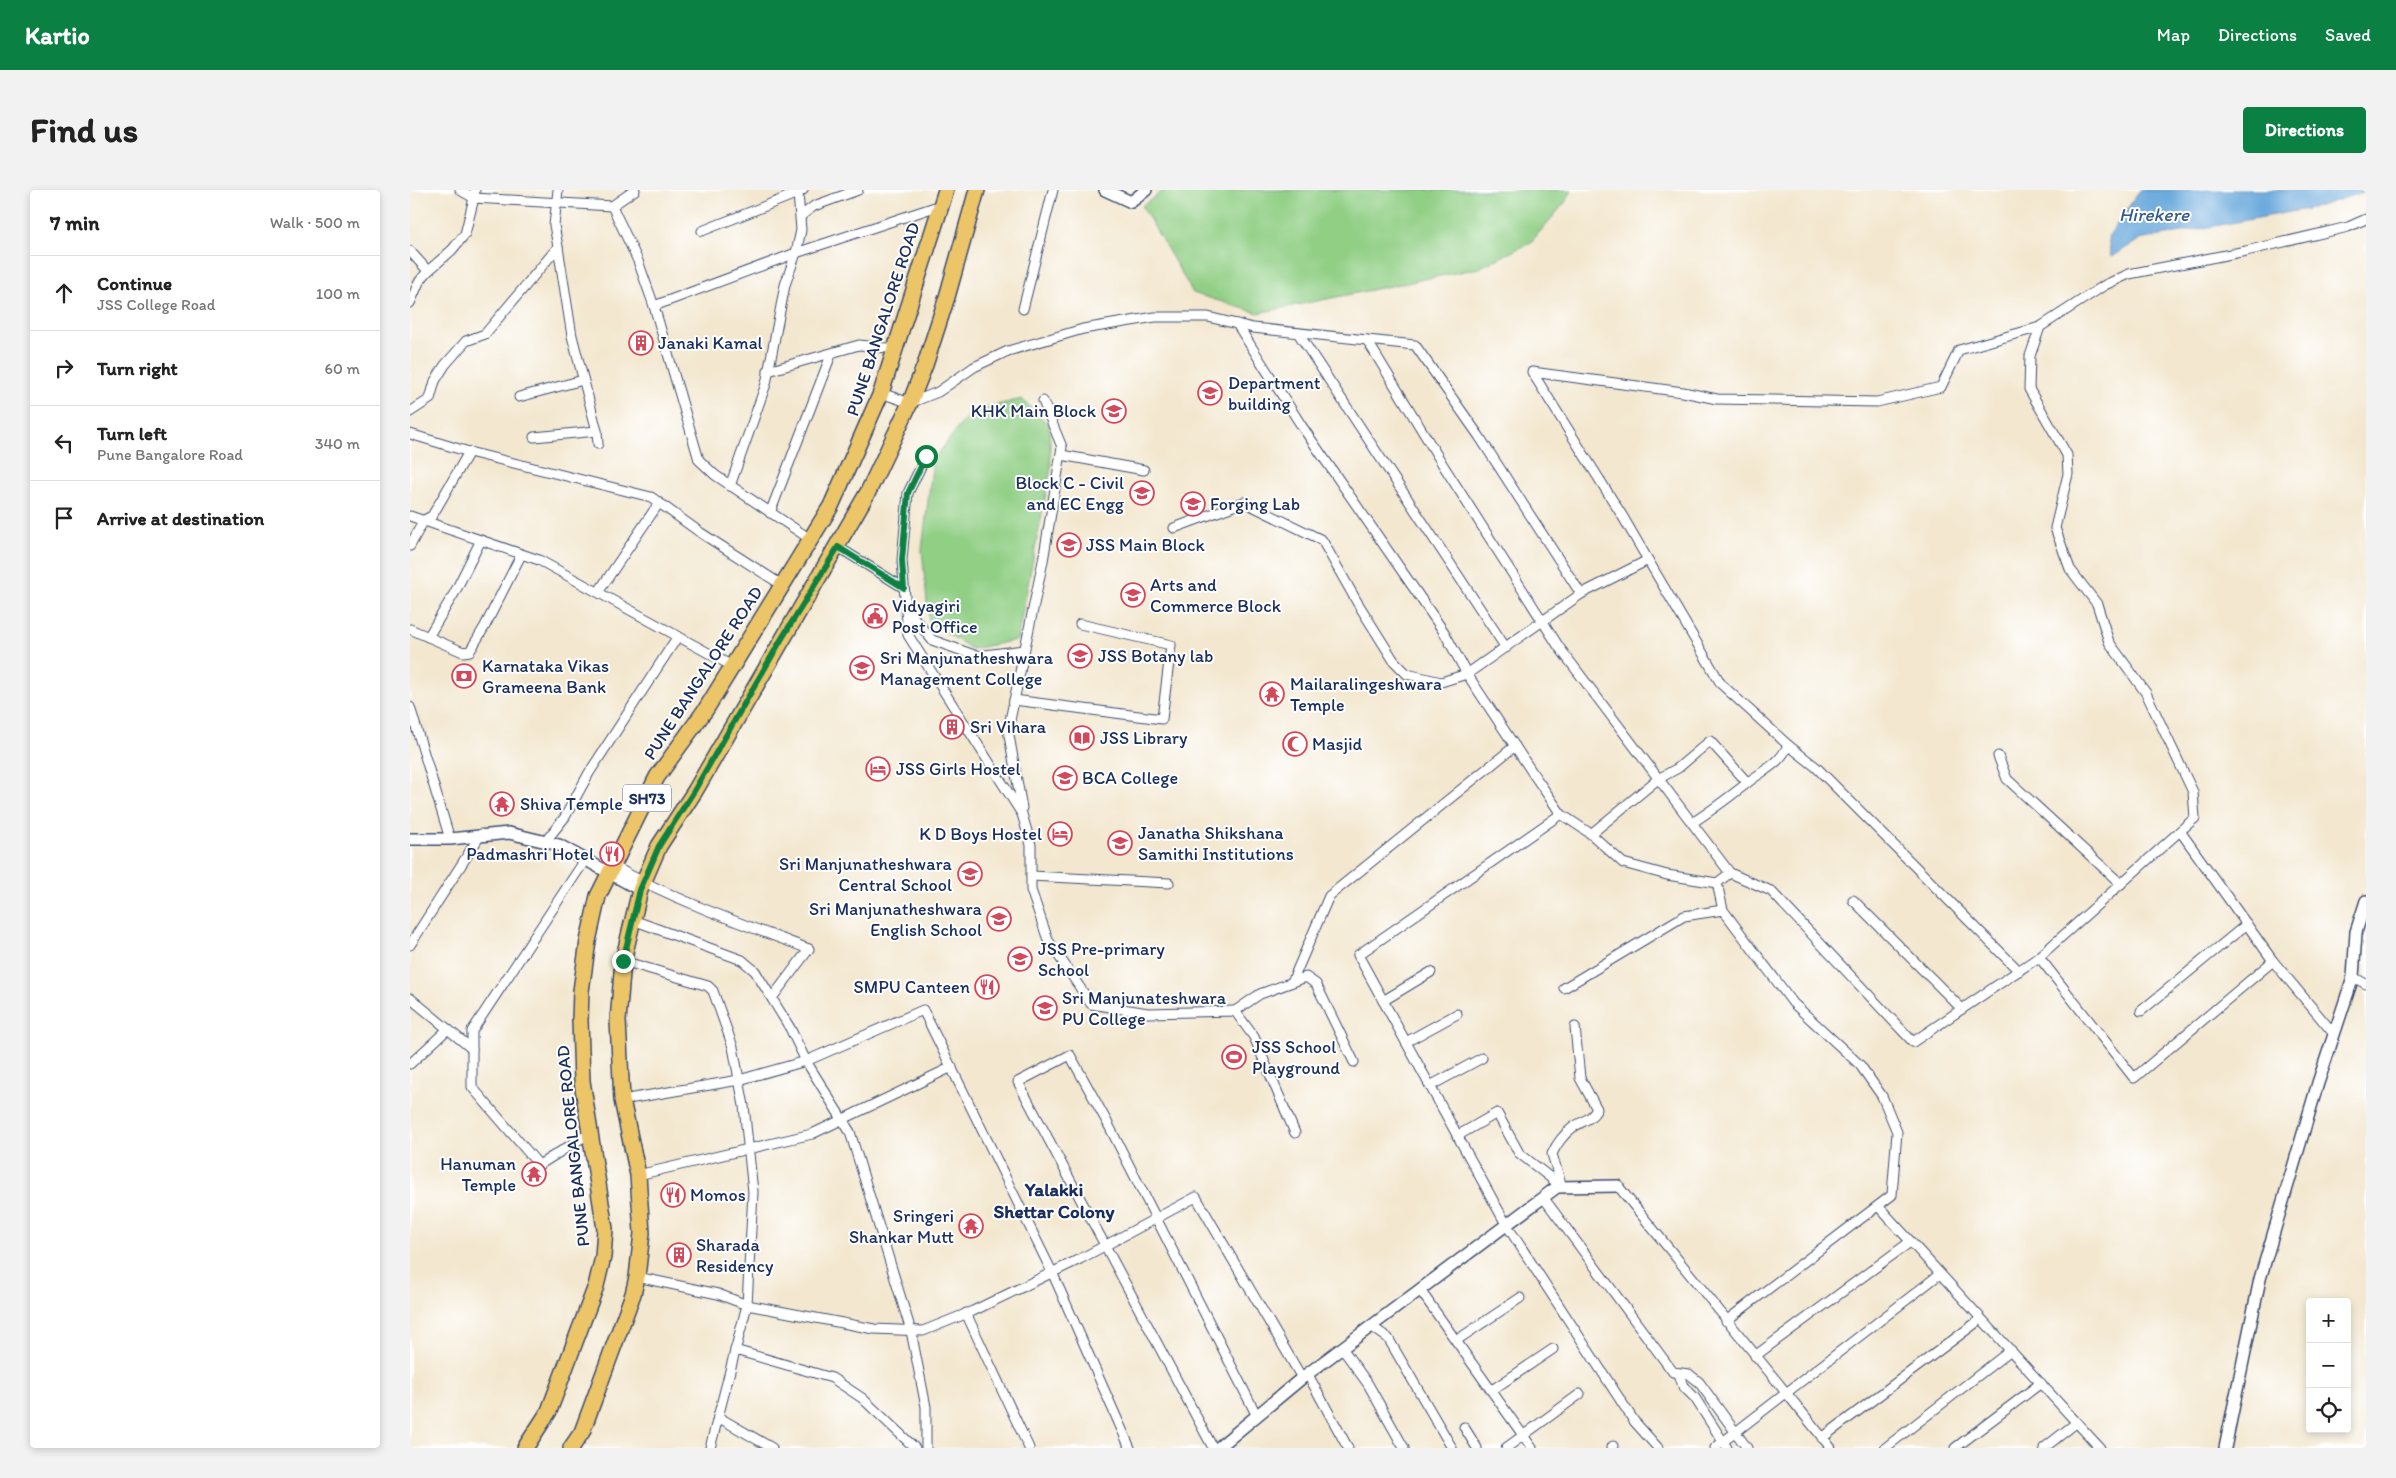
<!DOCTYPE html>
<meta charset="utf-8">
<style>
:root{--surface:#fff;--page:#f2f2f2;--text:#222;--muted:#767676;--line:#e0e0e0;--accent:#0b8043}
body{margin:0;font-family:Itim,sans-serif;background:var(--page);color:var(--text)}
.controls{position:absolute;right:15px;bottom:15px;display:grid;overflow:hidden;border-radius:5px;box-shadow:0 2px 8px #0003}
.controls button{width:45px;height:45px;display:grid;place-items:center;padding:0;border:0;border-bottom:1px solid var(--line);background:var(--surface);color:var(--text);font:25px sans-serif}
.stop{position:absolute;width:15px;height:15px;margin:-11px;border:4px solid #0b8043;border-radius:50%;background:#fff}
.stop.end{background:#0b8043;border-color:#fff;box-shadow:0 1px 5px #0008}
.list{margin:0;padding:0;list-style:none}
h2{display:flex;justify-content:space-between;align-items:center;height:65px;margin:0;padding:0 20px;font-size:21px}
h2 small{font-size:16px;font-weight:400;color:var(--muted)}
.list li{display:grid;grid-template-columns:32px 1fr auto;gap:15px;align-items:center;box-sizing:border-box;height:75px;padding:0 20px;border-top:1px solid var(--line)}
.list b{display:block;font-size:19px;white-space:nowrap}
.list p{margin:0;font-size:16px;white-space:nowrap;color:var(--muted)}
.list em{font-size:16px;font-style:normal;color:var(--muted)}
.icon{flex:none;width:28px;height:28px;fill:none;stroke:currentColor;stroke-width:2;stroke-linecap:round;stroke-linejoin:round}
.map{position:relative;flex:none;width:1956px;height:1258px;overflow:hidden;border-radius:5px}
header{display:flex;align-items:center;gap:30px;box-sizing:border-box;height:70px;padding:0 25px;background:var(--accent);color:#fff}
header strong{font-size:24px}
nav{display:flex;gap:28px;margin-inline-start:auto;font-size:18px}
.intro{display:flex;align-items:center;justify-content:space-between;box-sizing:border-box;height:120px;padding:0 30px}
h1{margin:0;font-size:35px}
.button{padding:12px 22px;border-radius:5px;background:var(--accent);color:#fff;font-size:18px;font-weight:700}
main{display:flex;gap:30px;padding:0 30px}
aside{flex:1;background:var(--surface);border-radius:5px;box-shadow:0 2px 8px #0003}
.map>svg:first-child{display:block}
</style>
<header>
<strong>Kartio</strong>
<nav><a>Map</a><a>Directions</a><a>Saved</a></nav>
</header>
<div class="intro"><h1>Find us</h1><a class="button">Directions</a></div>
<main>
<aside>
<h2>7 min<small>Walk · 500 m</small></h2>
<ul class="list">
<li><svg class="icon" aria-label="ahead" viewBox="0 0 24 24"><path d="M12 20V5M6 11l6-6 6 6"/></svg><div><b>Continue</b><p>JSS College Road</p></div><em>100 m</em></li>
<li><svg class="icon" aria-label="right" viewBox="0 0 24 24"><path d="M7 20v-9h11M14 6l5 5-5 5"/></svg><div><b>Turn right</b></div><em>60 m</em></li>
<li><svg class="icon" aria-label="left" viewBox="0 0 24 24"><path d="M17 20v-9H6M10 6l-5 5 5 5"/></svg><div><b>Turn left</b><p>Pune Bangalore Road</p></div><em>340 m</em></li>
<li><svg class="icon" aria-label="arrive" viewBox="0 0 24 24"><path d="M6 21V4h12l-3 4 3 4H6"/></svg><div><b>Arrive at destination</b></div></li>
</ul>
</aside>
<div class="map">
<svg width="1956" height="1258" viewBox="0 0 1956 1258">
<rect width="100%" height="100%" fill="#fff"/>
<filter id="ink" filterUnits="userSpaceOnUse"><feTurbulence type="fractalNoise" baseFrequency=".02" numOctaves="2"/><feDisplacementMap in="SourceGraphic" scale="10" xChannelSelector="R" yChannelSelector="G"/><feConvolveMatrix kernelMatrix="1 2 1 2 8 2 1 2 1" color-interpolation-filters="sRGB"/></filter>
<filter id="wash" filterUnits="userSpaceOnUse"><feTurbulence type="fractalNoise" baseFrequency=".0096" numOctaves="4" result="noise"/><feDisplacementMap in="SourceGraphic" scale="20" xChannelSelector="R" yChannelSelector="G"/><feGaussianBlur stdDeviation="1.12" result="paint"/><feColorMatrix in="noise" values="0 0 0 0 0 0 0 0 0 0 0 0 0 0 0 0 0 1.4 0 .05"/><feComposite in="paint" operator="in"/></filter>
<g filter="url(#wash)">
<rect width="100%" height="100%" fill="#f3e7cf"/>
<g fill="#91cf85" stroke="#567f72">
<path d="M754 0H1162L1157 10 1121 52 1069 78 848 123 783 103 732 16Z"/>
<path d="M612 209 639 235 641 278 607 450 562 459 519 432 512 360 523 270 561 221Z"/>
</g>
<path fill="#69a9dc" stroke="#426c9d" d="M1730 0H1956V1L1907 17 1729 50 1701 67 1698 47Z"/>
</g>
<g filter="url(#ink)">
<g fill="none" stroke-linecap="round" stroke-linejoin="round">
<g stroke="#3b4b6f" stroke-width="11">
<g id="minor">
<path d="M50 0 64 8 65 0"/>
<path d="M148 0 144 35 148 57 162 146 187 241 188 254"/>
<path d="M225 0 202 16 228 71 244 116 289 270 305 285 400 349"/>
<path d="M391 26 404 16 448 0"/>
<path d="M292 41 388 3"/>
<path d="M0 61 18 81"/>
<path d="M0 113 9 92 18 81 42 60 55 44 64 8 202 16"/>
<path d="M244 116 386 63 531 15"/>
<path d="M613 119 643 0"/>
<path d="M827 134 891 235 1034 442 1057 484 1124 585 1151 624 1181 644 1248 589 1268 578 1300 551 1337 592"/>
<path d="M1630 137 1620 166 1619 199 1657 265 1658 284 1645 338 1660 379 1687 414 1699 452 1736 503 1783 602 1785 628 1770 641"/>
<path d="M888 143 1096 458"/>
<path d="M957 150 1033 275 1149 457 1282 633 1320 683 1361 701 1503 852 1629 767 1770 641 1863 771 1924 844"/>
<path d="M358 181 449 155 486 159"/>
<path d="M471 203 500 213 528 202 564 177 598 161 673 139 745 127H798L843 138 1005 155 1069 246 1171 404 1057 484 1031 492 997 484 984 471 947 412 912 350 834 312 764 338"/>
<path d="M109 207 173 190"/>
<path d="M0 222 20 209 25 191 35 175 56 151 75 144 148 57"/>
<path d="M0 244 59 262 241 307 291 343 372 395"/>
<path d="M124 247 187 241"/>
<path d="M651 265 734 280"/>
<path d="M516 266 498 303 492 370 498 445 612 624 621 655V700L638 750 681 814 738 823 825 821 844 847 885 943"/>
<path d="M320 296 356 194 375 95 386 63 391 40 388 3 393 0"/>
<path d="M360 323 421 165"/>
<path d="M0 326 129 370 322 476"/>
<path d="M0 356 14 330 22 326 59 262"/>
<path d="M428 357 494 398"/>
<path d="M1238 370 1311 494 1378 555C1370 575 1351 581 1336 594 1318 608 1301 621 1282 633"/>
<path d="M189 401 249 313"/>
<path d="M1171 404 1238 370 1213 327 1122 182 1273 202 1307 209 1467 212 1531 197 1549 160 1630 137 1695 95 1719 84 1836 61 1938 37 1956 29"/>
<path d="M497 419 522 450 567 466 614 460"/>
<path d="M0 439 53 462 60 461 75 436 111 365"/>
<path d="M18 447 45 402 71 350"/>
<path d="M604 510 752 529 761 455 670 434"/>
<path d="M0 517 40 649"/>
<path d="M1378 555 1406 577 1609 781"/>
<path d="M1588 566 1597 589 1711 694"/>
<path d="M612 618 598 540 633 371 652 257 633 211"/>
<path d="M1151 624 948 765 1096 1034 1224 1231 1248 1258"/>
<path d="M1181 644 1213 673 1257 685 1307 693"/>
<path d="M135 652 155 627 179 583 268 446"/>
<path d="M175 670 62 841V897L129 975 180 943"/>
<path d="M203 676C265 710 332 734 399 759L362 808"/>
<path d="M621 686 759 693"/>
<path d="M1443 710 1552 819"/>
<path d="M223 730 332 770 345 781 380 838 396 871 440 942 501 1141 516 1217V1258"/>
<path d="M0 755 71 644"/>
<path d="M1629 767 1724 888 1863 771"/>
<path d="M213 771 298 796 303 801 323 857 334 916 343 1002 337 1115 300 1258"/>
<path d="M1943 787 1956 794"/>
<path d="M882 792 919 706 1105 556"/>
<path d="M1154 798 1274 726 1313 720"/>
<path d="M0 808 62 859"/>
<path d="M973 811 1021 782"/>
<path d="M825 821 850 804 896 787 906 794 944 872"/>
<path d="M1731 821 1837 734"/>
<path d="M996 852 1047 824"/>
<path d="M0 874 38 839"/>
<path d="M1020 896 1072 868"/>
<path d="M212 910 329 890 396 871 513 820 642 1082 720 1258"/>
<path d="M1047 946 1087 923 1109 963 1151 996"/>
<path d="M228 985 402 944 542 877"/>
<path d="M1208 996 1421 1258"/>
<path d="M1152 997 1142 964C1147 953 1152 946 1162 938 1172 931 1181 930 1187 919L1170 888 1165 837"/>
<path d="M1133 1007 1263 1182 1279 1184 1289 1192 1337 1258"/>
<path d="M1468 1016 1690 1258"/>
<path d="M227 1087 308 1104 337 1115 464 1139 513 1141 563 1121 670 1069 786 1007 892 1188"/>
<path d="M1010 1100 1122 1258"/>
<path d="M556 1123 619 1258"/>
<path d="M1316 1131 1482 1005 1487 942 1472 906 1450 875 1383 813 1313 720 1307 693 1320 683"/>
<path d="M961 1136 978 1148 1042 1258"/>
<path d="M1047 1150 1110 1108"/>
<path d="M932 1158 958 1194 994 1258"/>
<path d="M325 1160 422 1188 452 1208 505 1258"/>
<path d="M1345 1166 1500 1052"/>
<path d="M897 1183 938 1258"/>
<path d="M1269 1184 1273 1196 1285 1208 1317 1258"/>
<path d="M1082 1200 1143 1159"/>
<path d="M308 1227 362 1258"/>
<path d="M1054 1237 1067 1258"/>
<path d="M1412 1248 1571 1129"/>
<path d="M803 1258 608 892 660 865 697 932 847 1226"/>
<path d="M1096 1258 1170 1204"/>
<path d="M1201 1258 1203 1256"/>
<path d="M1305 1258 1530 1084"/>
<path d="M1475 1258 1601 1160"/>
<path d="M1545 1258 1631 1193"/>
<path d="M1634 1258 1666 1233"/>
</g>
</g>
<g stroke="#3b4b6f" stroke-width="14">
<g id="tertiary">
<path d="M695 0 721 12 736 0"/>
<path d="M0 649H40L99 643 149 655 230 700"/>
<path d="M808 1258 892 1188 1147 997 1208 996"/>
<path d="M1815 1258 1850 1089 1908 893 1943 787 1946 742 1956 711"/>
</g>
</g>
<g stroke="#3b4b6f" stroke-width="18">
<g id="primary">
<path d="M115 1258 139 1221 186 1096 193 1067 195 1039 172 891 170 830 171 801 178 751 188 706 247 587 296 519 421 316 471 203 536 0"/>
<path d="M161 1258 172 1242 223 1104 227 1087 232 1043 228 985 212 910 208 831 213 771 230 700 249 656 285 601 458 302 500 213 515 175 537 107 567 0"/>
</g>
</g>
<use href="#minor" stroke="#fff" stroke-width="9"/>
<use href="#tertiary" stroke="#fff" stroke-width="11"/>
<use href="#primary" stroke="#edc569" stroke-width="15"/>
</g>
</g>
<g fill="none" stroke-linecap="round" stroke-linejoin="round" filter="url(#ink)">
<path stroke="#0b8043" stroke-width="6" d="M213 771 230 700 249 656 284 601 371 450 428 357 494 398 492 370 498 303 516 266"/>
</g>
<defs>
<g id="building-ring" transform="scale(1.25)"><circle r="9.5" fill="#fff" stroke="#d1495b" stroke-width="1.5"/><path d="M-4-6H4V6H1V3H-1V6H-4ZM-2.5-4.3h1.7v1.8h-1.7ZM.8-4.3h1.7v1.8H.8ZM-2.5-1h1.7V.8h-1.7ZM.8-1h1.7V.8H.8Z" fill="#d1495b"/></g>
<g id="university-ring" transform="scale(1.25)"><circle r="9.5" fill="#fff" stroke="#d1495b" stroke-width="1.5"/><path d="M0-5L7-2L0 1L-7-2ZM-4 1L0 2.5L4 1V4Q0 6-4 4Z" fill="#d1495b"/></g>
<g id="civic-ring" transform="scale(1.25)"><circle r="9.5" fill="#fff" stroke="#d1495b" stroke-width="1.5"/><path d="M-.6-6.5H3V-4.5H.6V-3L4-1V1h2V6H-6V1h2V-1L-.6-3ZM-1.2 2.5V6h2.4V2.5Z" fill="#d1495b"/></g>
<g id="bank-ring" transform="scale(1.25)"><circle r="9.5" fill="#fff" stroke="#d1495b" stroke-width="1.5"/><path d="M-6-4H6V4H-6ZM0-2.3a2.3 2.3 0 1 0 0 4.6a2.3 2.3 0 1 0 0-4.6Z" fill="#d1495b"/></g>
<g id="temple-ring" transform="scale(1.25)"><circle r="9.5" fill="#fff" stroke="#d1495b" stroke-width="1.5"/><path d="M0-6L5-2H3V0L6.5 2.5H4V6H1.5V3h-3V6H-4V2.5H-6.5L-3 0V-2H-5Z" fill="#d1495b"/></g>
<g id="library-ring" transform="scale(1.25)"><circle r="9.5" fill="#fff" stroke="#d1495b" stroke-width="1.5"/><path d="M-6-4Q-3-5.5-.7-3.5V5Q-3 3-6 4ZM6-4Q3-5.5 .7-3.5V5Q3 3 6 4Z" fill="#d1495b"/></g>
<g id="mosque-ring" transform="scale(1.25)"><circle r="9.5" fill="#fff" stroke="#d1495b" stroke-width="1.5"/><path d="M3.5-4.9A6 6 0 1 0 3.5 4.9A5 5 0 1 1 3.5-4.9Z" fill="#d1495b"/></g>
<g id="hotel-ring" transform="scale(1.25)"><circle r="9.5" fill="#fff" stroke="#d1495b" stroke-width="1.5"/><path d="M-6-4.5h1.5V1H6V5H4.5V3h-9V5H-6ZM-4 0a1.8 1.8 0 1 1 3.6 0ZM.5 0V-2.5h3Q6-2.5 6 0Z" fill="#d1495b"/></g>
<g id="restaurant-ring" transform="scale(1.25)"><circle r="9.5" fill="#fff" stroke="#d1495b" stroke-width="1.5"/><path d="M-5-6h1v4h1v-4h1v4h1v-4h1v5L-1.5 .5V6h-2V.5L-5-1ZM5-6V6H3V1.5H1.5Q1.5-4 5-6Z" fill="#d1495b"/></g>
<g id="school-ring" transform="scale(1.25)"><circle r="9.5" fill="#fff" stroke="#d1495b" stroke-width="1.5"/><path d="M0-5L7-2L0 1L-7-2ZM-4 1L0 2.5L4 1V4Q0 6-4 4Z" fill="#d1495b"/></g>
<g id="stadium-ring" transform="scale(1.25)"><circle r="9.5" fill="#fff" stroke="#d1495b" stroke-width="1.5"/><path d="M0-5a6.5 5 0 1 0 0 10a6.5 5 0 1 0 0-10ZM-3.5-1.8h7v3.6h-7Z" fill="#d1495b"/></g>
</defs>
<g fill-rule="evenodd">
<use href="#building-ring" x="231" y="153"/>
<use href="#university-ring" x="800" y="203"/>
<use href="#university-ring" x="704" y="221"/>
<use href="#university-ring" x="732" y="303"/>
<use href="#university-ring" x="783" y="314"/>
<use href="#university-ring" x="659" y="355"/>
<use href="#university-ring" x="723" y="405"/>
<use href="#civic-ring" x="465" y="426"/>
<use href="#university-ring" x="670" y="466"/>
<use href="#university-ring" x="452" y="478"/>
<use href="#bank-ring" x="54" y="486"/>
<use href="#temple-ring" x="862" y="504"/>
<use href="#building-ring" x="542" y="537"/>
<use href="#library-ring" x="672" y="548"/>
<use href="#mosque-ring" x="885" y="554"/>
<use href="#hotel-ring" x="468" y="579"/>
<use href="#university-ring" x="655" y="588"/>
<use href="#temple-ring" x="92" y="614"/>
<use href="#hotel-ring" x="650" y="644"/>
<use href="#university-ring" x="710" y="653"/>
<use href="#restaurant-ring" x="202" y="664"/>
<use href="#school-ring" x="560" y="684"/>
<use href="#school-ring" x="589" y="729"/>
<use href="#school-ring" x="610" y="769"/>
<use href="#restaurant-ring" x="577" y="797"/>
<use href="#university-ring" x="635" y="818"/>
<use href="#stadium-ring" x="824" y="867"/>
<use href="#temple-ring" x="124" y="984"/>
<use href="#restaurant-ring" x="263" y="1005"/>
<use href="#temple-ring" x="561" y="1036"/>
<use href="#building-ring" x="269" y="1065"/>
</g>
<g text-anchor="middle" stroke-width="4" stroke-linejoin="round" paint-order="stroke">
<rect fill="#fff" stroke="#5f6d8e" stroke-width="1" x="213" y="594.5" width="48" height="27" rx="4"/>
<g font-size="16" font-weight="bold" fill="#1b2f5e">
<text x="237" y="614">SH73</text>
</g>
<g font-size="18" fill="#1b2f5e" stroke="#fff">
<text transform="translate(473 129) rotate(-72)" y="6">PUNE BANGALORE ROAD</text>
<text transform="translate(293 483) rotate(-57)" y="6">PUNE BANGALORE ROAD</text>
<text transform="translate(163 956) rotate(-96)" y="6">PUNE BANGALORE ROAD</text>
</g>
<g font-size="18" fill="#1b2f5e" stroke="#fff" text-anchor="start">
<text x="248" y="159">Janaki Kamal</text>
<text x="818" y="199">Department<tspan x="818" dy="21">building</tspan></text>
<text x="686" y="227" text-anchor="end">KHK Main Block</text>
<text x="714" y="299" text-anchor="end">Block C - Civil<tspan x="714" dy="21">and EC Engg</tspan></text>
<text x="800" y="320">Forging Lab</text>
<text x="676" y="361">JSS Main Block</text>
<text x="740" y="401">Arts and<tspan x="740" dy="21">Commerce Block</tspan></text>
<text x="482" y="422">Vidyagiri<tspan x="482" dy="21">Post Office</tspan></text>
<text x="688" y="472">JSS Botany lab</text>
<text x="470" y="474">Sri Manjunatheshwara<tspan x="470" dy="21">Management College</tspan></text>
<text x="72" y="482">Karnataka Vikas<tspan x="72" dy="21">Grameena Bank</tspan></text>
<text x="880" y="500">Mailaralingeshwara<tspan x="880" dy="21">Temple</tspan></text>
<text x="560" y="543">Sri Vihara</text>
<text x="690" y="554">JSS Library</text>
<text x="902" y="560">Masjid</text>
<text x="486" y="585">JSS Girls Hostel</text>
<text x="672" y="594">BCA College</text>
<text x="110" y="620">Shiva Temple</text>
<text x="728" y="649">Janatha Shikshana<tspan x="728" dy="21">Samithi Institutions</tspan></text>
<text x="632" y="650" text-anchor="end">K D Boys Hostel</text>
<text x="184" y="670" text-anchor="end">Padmashri Hotel</text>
<text x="542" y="680" text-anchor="end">Sri Manjunatheshwara<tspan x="542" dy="21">Central School</tspan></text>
<text x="572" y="725" text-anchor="end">Sri Manjunatheshwara<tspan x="572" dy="21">English School</tspan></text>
<text x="628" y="765">JSS Pre-primary<tspan x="628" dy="21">School</tspan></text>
<text x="560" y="803" text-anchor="end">SMPU Canteen</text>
<text x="652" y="814">Sri Manjunateshwara<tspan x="652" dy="21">PU College</tspan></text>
<text x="842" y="863">JSS School<tspan x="842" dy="21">Playground</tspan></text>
<text x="106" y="980" text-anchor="end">Hanuman<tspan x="106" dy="21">Temple</tspan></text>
<text x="280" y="1011">Momos</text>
<text x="544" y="1032" text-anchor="end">Sringeri<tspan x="544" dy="21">Shankar Mutt</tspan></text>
<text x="286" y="1061">Sharada<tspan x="286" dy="21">Residency</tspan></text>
</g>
<g font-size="19" font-style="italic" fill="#365a8a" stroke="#fff">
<text x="1744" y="31">Hirekere</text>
</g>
<g font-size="19" font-weight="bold" fill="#1b2f5e" stroke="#fff">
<text x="644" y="1006">Yalakki<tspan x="644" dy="22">Shettar Colony</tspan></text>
</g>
</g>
</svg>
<div class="controls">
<button>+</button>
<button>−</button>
<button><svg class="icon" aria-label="locate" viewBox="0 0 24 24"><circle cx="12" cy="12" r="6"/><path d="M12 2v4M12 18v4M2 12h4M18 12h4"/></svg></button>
</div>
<div class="stop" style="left:516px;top:266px"></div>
<div class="stop end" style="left:213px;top:771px"></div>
</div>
</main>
